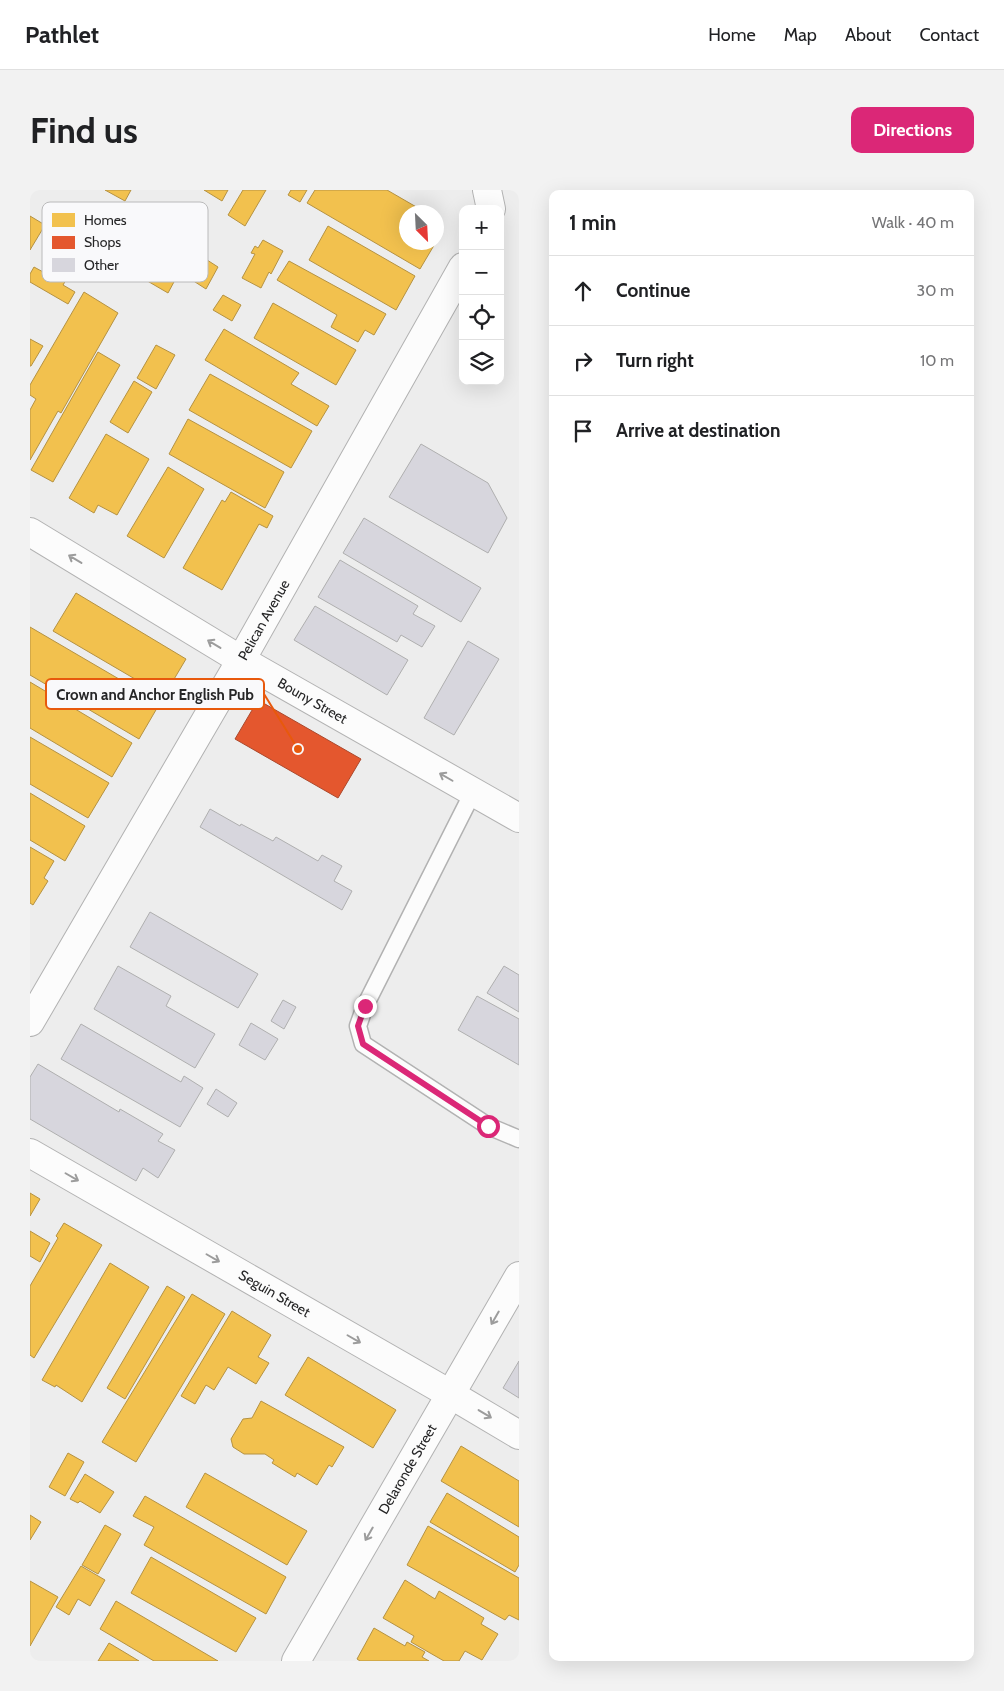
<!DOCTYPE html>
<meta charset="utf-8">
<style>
:root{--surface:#fff;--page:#f2f2f2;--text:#202124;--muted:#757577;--line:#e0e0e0;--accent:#db2777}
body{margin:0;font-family:Cabin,sans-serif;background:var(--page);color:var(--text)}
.controls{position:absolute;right:15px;top:15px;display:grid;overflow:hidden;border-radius:10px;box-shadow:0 5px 20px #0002}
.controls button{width:45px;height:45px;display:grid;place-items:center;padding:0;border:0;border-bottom:1px solid var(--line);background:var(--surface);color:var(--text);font:25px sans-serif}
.compass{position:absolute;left:369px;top:15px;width:45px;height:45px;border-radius:50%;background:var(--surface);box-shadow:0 5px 20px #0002;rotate:156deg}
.stop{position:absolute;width:15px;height:15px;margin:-11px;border:4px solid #db2777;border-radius:50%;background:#fff}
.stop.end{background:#db2777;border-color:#fff;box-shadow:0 1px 5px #0008}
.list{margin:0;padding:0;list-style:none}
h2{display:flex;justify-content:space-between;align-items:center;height:65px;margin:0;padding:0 20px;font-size:21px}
h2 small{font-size:16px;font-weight:400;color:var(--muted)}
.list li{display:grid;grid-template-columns:32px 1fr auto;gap:15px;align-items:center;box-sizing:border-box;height:70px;padding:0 20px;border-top:1px solid var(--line)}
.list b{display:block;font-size:19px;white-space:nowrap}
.list em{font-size:16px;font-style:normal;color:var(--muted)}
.icon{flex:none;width:28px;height:28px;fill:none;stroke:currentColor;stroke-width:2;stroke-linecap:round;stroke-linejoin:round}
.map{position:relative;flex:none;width:489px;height:1471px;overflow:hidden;border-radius:10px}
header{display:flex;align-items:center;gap:30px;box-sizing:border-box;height:70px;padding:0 25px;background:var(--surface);border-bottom:1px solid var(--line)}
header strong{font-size:24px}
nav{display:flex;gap:28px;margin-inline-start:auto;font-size:18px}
.intro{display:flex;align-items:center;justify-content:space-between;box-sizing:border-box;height:120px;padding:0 30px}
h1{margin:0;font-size:35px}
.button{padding:12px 22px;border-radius:10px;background:var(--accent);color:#fff;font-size:18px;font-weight:700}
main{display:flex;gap:30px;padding:0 30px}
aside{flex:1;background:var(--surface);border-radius:10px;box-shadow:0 5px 20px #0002}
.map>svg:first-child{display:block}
</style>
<header>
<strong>Pathlet</strong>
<nav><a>Home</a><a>Map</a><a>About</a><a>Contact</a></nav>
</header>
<div class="intro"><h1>Find us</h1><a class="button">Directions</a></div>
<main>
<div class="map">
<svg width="489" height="1471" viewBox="0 0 489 1471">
<rect width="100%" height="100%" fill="#ededed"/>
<g fill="#f2c14e" stroke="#b59242">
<path d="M75 0H101L95 11Z"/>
<path d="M174 0H198L192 11Z"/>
<path d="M213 0H236L215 36 198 25Z"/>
<path d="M261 0H277L270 12 258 5Z"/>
<path d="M285 0H357L395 22H377V52H406L390 79 277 13Z"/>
<path d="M0 26 15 35 0 60Z"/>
<path d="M298 36 385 86 366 120 279 70Z"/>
<path d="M233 50 253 61 241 84 239 82 231 98 212 88 225 64 221 63 225 56 228 58Z"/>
<path d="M174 68 188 77 176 99 162 90Z"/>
<path d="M23 69 42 80 33 95 45 102 38 114 0 92V84L4 77 15 83Z"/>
<path d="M259 71 356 124 344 145 335 140 328 152 301 137 307 125 247 90Z"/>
<path d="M122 76 145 90 138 103 114 89Z"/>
<path d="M54 102 88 123 31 223 28 221 0 270V220L6 209 0 205V195Z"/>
<path d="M193 105 211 115 202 131 183 120Z"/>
<path d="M243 113 326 160 306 195 224 148Z"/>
<path d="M194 139 269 183 261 194 299 216 287 236 175 170Z"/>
<path d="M0 149 13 156 1 176H0Z"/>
<path d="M126 155 145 165 126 199 107 188Z"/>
<path d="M68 162 90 175 23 292 1 280Z"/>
<path d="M180 184 282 241 261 278 159 220Z"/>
<path d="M104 191 122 202 98 243 80 232Z"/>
<path d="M158 229 254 282 235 318 139 264Z"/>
<path d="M76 244 119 269 87 325 68 315 64 323 39 308Z"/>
<path d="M138 277 174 299 134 368 97 346Z"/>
<path d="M201 302 243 326 237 338 229 334 192 400 153 378 192 310 195 312Z"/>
<path d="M46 403 156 469 134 506 23 441Z"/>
<path d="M0 437 130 513 109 549 0 485Z"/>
<path d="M0 492 102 553 82 587 0 538Z"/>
<path d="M0 547 79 593 58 628 0 594Z"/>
<path d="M0 603 55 636 35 671 0 650Z"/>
<path d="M0 657 24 671 14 688 18 691 3 715 0 713Z"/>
<path d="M0 1003 10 1009 0 1026Z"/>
<path d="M34 1033 72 1055 4 1168 0 1165V1096L28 1048 26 1046Z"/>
<path d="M0 1041 20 1053 10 1072 0 1066Z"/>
<path d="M80 1073 119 1097 52 1212 26 1195 25 1197 12 1190Z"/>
<path d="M137 1096 155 1107 95 1209 77 1198Z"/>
<path d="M162 1104 195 1124 106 1272 72 1252Z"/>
<path d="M202 1121 241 1145 228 1167 239 1173 226 1194 198 1177 184 1200 176 1195 165 1214 151 1206Z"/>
<path d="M278 1167 366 1220 343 1258 255 1205Z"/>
<path d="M231 1211 314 1257 302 1277 299 1275 287 1295 267 1283 265 1287 242 1273 244 1270 235 1264H214L203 1257 201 1249 213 1229 222 1228Z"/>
<path d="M431 1256 489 1291V1337L411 1291Z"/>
<path d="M38 1263 54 1272 35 1306 19 1297Z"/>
<path d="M175 1283 277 1341 257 1375 156 1317Z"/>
<path d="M55 1284 84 1302 70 1323 50 1311 48 1313 40 1309Z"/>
<path d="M417 1303 489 1347V1375L485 1382 400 1332Z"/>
<path d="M115 1306 256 1387 236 1424 114 1355 124 1337 103 1326Z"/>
<path d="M0 1325 11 1332 0 1350Z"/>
<path d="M75 1335 91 1344 68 1384 52 1375Z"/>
<path d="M398 1336 489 1388V1430L479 1425 475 1430 377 1375Z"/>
<path d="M121 1367 226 1428 206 1462 101 1403Z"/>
<path d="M51 1376 75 1390 60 1416 48 1409 39 1425 26 1417Z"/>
<path d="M375 1390 405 1409 409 1401 454 1428 451 1434 468 1444 452 1470 435 1461 429 1471H414L381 1452 384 1446 353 1428Z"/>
<path d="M0 1391 28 1407 0 1456Z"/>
<path d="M86 1411 188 1471H124L70 1439Z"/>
<path d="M344 1438 375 1456 377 1452 395 1462 392 1467 399 1471H330L327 1469Z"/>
<path d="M79 1453 109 1471H68Z"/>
</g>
<path fill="#e4572e" stroke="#ab482c" d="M228 510 331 569 308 608 205 549Z"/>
<g fill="#d7d6dd" stroke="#afafaf">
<path d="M391 254 458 293 477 328 458 363 359 307Z"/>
<path d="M334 328 451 398 431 432 313 363Z"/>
<path d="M310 370 388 416 383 424 405 436 392 457 371 445 367 452 288 407Z"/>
<path d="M285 416 378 470 357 505 264 450Z"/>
<path d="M438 451 469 469 424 545 394 528Z"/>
<path d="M180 619 210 636 211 634 243 651 246 647 288 671 292 665 312 676 304 691 322 701 312 720 170 637Z"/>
<path d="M120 722 228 784 208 818 100 757Z"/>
<path d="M88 776 141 806 136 816 185 844 165 878 64 819Z"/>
<path d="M474 776 489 785V822L457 803Z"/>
<path d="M447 806 489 829V875L428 840Z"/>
<path d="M253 810 266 817 254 839 241 831Z"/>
<path d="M221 833 248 849 235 870 209 855Z"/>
<path d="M51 834 151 892 154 886 173 898 150 937 31 869Z"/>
<path d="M8 874 89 922 90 919 133 944 128 951 145 960 128 988 113 978 106 991 0 929V887Z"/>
<path d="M186 899 207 913 198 927 177 914Z"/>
<path d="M489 1171V1208L473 1198Z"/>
</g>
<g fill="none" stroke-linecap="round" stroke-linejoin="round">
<g stroke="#b2b2b2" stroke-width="19">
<path id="lane" d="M443 602 335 816 328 836 333 854 458 936 489 949"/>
</g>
<g stroke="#b2b2b2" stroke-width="30">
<g id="street">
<path d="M457 0 461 19"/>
<path id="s1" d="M0 342 211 470 489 628"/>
<path id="s2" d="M0 832 211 470 433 77"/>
<path id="s3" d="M0 963 420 1204"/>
</g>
</g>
<g stroke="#b2b2b2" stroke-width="30">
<g id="secondary">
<path d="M420 1204 489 1245"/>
<path id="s4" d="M266 1471 489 1086"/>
</g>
</g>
<use href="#lane" stroke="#fcfcfc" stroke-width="16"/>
<use href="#street" stroke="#fcfcfc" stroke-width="28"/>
<use href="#secondary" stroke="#fcfcfc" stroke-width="28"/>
</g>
<defs><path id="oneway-shaft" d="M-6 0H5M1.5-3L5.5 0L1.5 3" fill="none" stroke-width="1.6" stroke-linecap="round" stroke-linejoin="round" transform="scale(1.25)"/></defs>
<g stroke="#9c9c9c">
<use href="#oneway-shaft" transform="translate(45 369) rotate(-149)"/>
<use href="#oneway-shaft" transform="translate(184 454) rotate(-149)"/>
<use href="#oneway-shaft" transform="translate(416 587) rotate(-150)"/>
<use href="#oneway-shaft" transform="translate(42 987) rotate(30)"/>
<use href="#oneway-shaft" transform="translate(183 1068) rotate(30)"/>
<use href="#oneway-shaft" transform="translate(465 1128) rotate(120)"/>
<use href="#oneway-shaft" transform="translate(324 1149) rotate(30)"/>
<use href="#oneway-shaft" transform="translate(455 1224) rotate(31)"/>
<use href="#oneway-shaft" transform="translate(339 1344) rotate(120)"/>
</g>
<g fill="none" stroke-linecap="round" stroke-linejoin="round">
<path stroke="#db2777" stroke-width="6" d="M335 816 328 836 333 854 458 936"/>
</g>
<g text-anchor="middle" stroke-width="5" stroke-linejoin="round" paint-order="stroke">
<g font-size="14" fill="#262627" stroke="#f9f9fb">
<text dy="5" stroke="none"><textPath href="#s2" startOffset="465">Pelican Avenue</textPath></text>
<text dy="5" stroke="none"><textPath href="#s1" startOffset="329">Bouny Street</textPath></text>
<text dy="5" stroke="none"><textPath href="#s3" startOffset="282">Seguin Street</textPath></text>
<text dy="5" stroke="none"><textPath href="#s4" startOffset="222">Delaronde Street</textPath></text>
</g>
</g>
<rect x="12" y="12" width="166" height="80" rx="8" fill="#f9f9fb" stroke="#bababb" stroke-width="1"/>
<rect x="22" y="23" width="23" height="14" fill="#f2c14e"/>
<rect x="22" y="46" width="23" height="13" fill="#e4572e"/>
<rect x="22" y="68" width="23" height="14" fill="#d7d6dd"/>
<g font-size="14" fill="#262627">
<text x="54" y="35">Homes</text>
<text x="54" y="57">Shops</text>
<text x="54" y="80">Other</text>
</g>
<path fill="none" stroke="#e8590c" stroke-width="2" d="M268 559L234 504"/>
<circle fill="#e8590c" stroke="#f9f9fb" stroke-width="2" cx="268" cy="559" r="5"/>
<rect fill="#f9f9fb" stroke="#e8590c" stroke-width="2" x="16" y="489" width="218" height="30" rx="5"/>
<g font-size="15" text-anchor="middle" font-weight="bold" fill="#262627">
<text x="125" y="510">Crown and Anchor English Pub</text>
</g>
</svg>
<div class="controls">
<button>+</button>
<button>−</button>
<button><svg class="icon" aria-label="locate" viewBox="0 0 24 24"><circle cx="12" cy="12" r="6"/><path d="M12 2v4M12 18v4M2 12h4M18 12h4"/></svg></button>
<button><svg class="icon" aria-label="layers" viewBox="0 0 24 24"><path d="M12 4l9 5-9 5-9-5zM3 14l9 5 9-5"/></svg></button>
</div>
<svg class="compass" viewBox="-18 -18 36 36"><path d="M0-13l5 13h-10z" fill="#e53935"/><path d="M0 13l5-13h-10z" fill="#757577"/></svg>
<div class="stop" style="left:458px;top:936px"></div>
<div class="stop end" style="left:335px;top:816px"></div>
</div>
<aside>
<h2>1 min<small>Walk · 40 m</small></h2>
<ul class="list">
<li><svg class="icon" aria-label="ahead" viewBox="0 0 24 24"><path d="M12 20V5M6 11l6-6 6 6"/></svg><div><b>Continue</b></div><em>30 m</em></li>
<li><svg class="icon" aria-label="right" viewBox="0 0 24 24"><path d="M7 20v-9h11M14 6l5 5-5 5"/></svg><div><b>Turn right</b></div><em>10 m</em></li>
<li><svg class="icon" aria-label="arrive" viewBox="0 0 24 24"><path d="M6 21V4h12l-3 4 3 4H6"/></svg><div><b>Arrive at destination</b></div></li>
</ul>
</aside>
</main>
